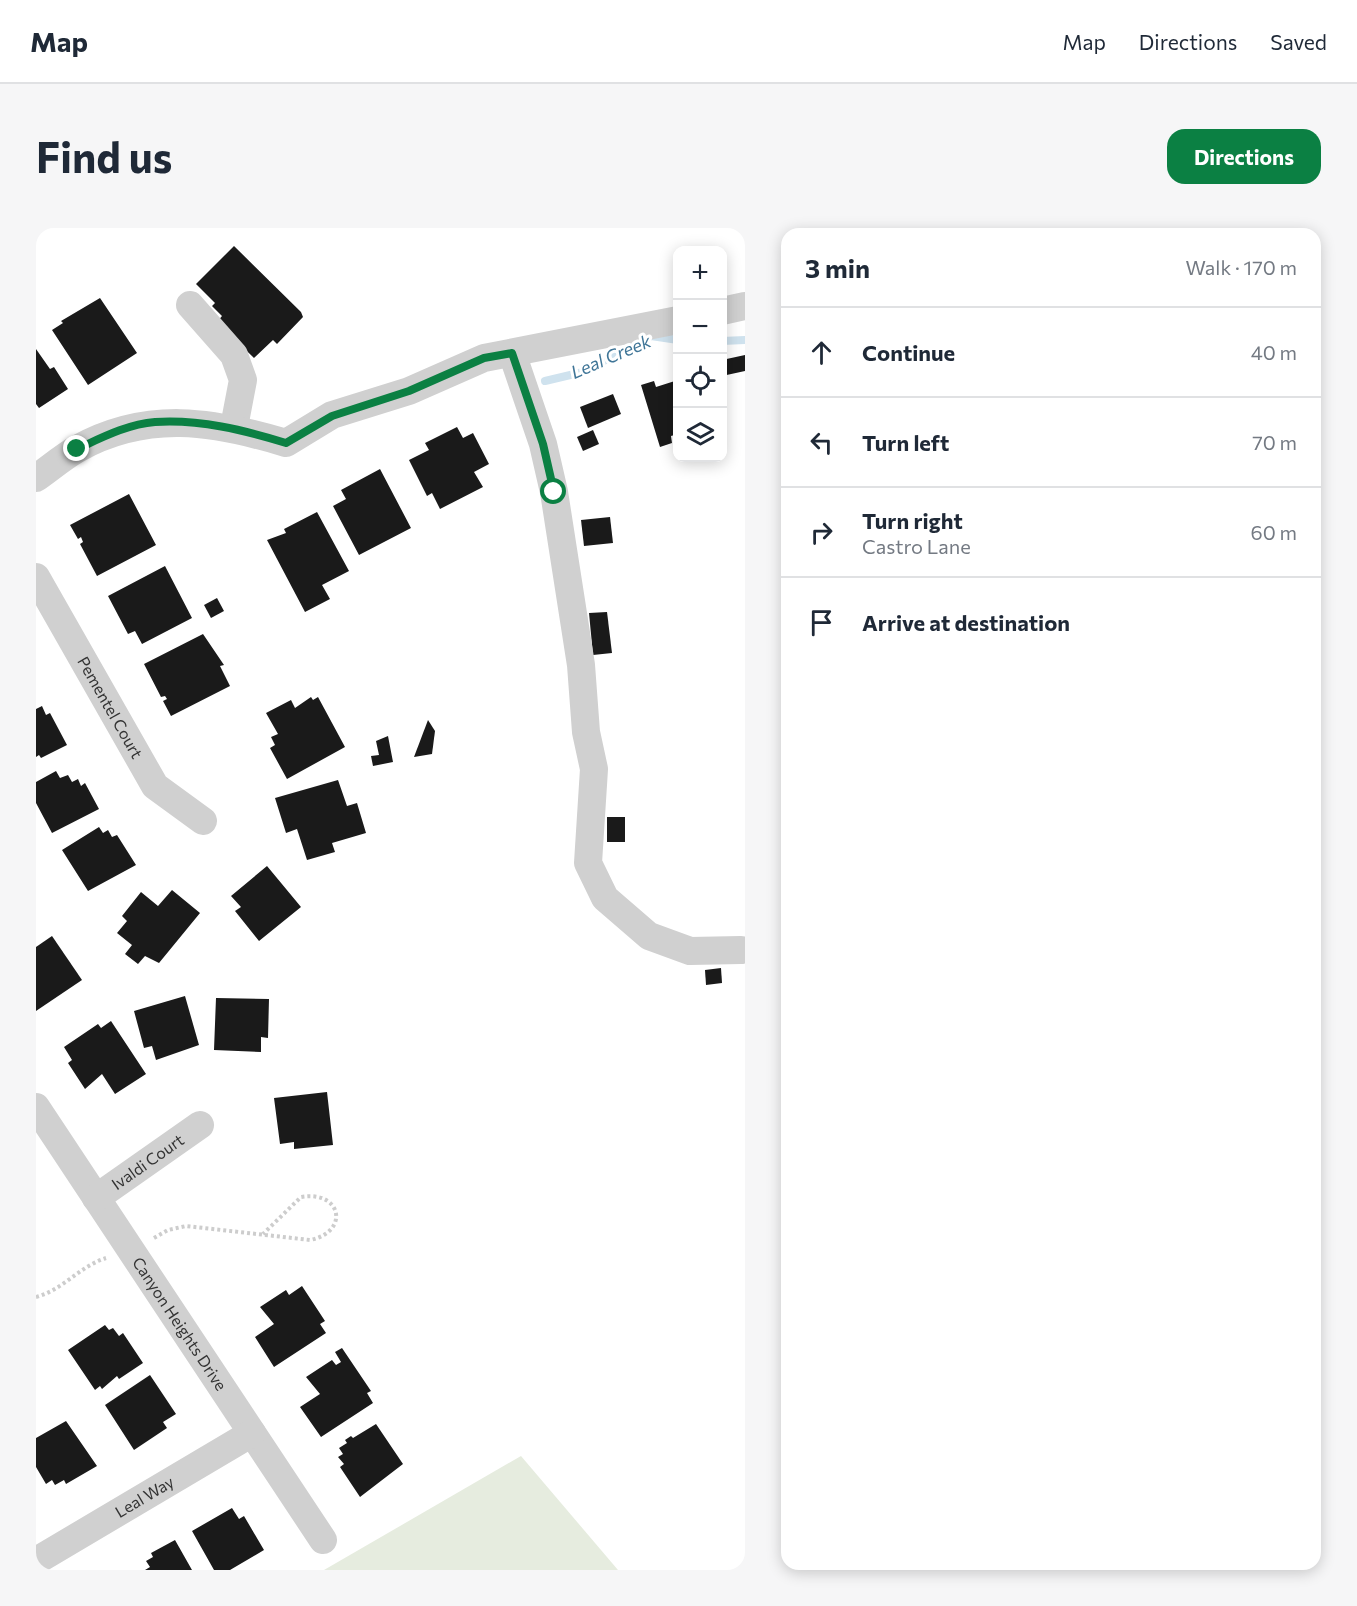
<!DOCTYPE html>
<meta charset="utf-8">
<style>
:root{--surface:#fff;--page:#f6f6f7;--text:#1f2937;--muted:#747a83;--line:#e0e1e3;--accent:#0b8043}
body{margin:0;font-family:Commissioner,sans-serif;background:var(--page);color:var(--text)}
.controls{position:absolute;right:18px;top:18px;display:grid;overflow:hidden;border-radius:12px;box-shadow:0 3px 15px #0003}
.controls button{width:54px;height:54px;display:grid;place-items:center;padding:0;border:0;border-bottom:2px solid var(--line);background:var(--surface);color:var(--text);font:30px sans-serif}
.stop{position:absolute;width:18px;height:18px;margin:-14px;border:4px solid #0b8043;border-radius:50%;background:#fff}
.stop.end{background:#0b8043;border-color:#fff;box-shadow:0 2px 6px #0008}
.list{margin:0;padding:0;list-style:none}
h2{display:flex;justify-content:space-between;align-items:center;height:78px;margin:0;padding:0 24px;font-size:26px}
h2 small{font-size:20px;font-weight:400;color:var(--muted)}
.list li{display:grid;grid-template-columns:39px 1fr auto;gap:18px;align-items:center;box-sizing:border-box;height:90px;padding:0 24px;border-top:2px solid var(--line)}
.list b{display:block;font-size:22px;white-space:nowrap}
.list p{margin:0;font-size:20px;white-space:nowrap;color:var(--muted)}
.list em{font-size:20px;font-style:normal;color:var(--muted)}
.icon{flex:none;width:33px;height:33px;fill:none;stroke:currentColor;stroke-width:2;stroke-linecap:round;stroke-linejoin:round}
.map{position:relative;flex:none;width:709px;height:1342px;overflow:hidden;border-radius:18px}
header{display:flex;align-items:center;gap:36px;box-sizing:border-box;height:84px;padding:0 30px;background:var(--surface);border-bottom:2px solid var(--line)}
header strong{font-size:28px}
nav{display:flex;gap:33px;margin-inline-start:auto;font-size:21px}
.intro{display:flex;align-items:center;justify-content:space-between;box-sizing:border-box;height:144px;padding:0 36px}
h1{margin:0;font-size:42px}
.button{padding:15px 27px;border-radius:18px;background:var(--accent);color:#fff;font-size:21px;font-weight:700}
main{display:flex;gap:36px;padding:0 36px}
aside{flex:1;background:var(--surface);border-radius:18px;box-shadow:0 3px 15px #0003}
.map>svg:first-child{display:block}
</style>
<header>
<strong>Map</strong>
<nav><a>Map</a><a>Directions</a><a>Saved</a></nav>
</header>
<div class="intro"><h1>Find us</h1><a class="button">Directions</a></div>
<main>
<div class="map">
<svg width="709" height="1342" viewBox="0 0 709 1342">
<rect width="100%" height="100%" fill="#fff"/>
<path fill="#e6ecdf" d="M485 1228 582 1342H288Z"/>
<g fill="none" stroke-linecap="round" stroke-linejoin="round">
<g stroke="#cfe2ee" stroke-width="8">
<path d="M686 113 709 112"/>
<path d="M509 153 547 144 615 108 642 112"/>
</g>
</g>
<g fill="#1a1a1a">
<path d="M198 18 265 84 267 89 241 116 237 112 218 130 181 94 186 88 176 78 179 75 160 56Z"/>
<path d="M64 70 101 125 52 157 16 102 27 95 25 93Z"/>
<path d="M0 121 14 141 18 139 32 161 3 180 0 176Z"/>
<path d="M709 127V143L686 148V132Z"/>
<path d="M642 152V206L635 208 636 215 624 219 605 157 618 153 620 159Z"/>
<path d="M577 166 585 186 552 200 544 179Z"/>
<path d="M421 199 427 210 437 205 453 236 438 244 447 259 404 281 396 265 391 268 373 232 393 222 389 215Z"/>
<path d="M557 202 563 216 547 223 541 209Z"/>
<path d="M344 241 375 300 323 327 297 278 310 271 305 262Z"/>
<path d="M93 266 120 317 61 348 44 316 47 314 45 309 42 311 34 297Z"/>
<path d="M281 284 313 343 286 357 294 371 269 384 231 312 250 305 248 301Z"/>
<path d="M574 289 577 315 548 318 545 292Z"/>
<path d="M129 338 156 390 106 416 99 403 92 406 72 368Z"/>
<path d="M181 370 188 383 175 390 168 377Z"/>
<path d="M571 384 576 425 557 427 553 385Z"/>
<path d="M167 406 188 437 184 438 194 458 135 488 127 473 131 471 129 468 125 469 108 436Z"/>
<path d="M275 469 277 472 282 469 309 519 251 551 234 520 239 517 235 509 242 506 230 485 255 472 259 480Z"/>
<path d="M6 478 10 487 14 485 31 517 5 530 3 527 0 529V481Z"/>
<path d="M392 492 399 503 396 526 378 529Z"/>
<path d="M352 508 357 534 337 538 335 528 343 527 340 513Z"/>
<path d="M20 543 24 550 32 547 36 554 42 551 45 558 49 555 63 581 16 605 0 575V554Z"/>
<path d="M302 552 311 578 321 575 330 605 296 615 299 624 271 632 261 601 250 605 239 570Z"/>
<rect x="571" y="589" width="18" height="25"/>
<path d="M63 599 67 605 72 602 76 609 81 607 100 637 52 663 26 622Z"/>
<path d="M231 638 265 679 223 713 199 683 205 679 195 668Z"/>
<path d="M136 662 164 685 123 735 109 728 102 736 89 726 96 717 81 705 91 693 86 688 105 664 122 678Z"/>
<path d="M16 708 46 752 0 783V719Z"/>
<path d="M685 740 686 755 670 757 669 742Z"/>
<path d="M149 768 163 817 120 832 116 818 108 820 98 783Z"/>
<path d="M180 770 233 771 232 810 225 809V824L178 822Z"/>
<path d="M75 793 110 846 79 866 66 846 49 861 32 835 36 832 28 819 62 796 65 800Z"/>
<path d="M291 864 297 917 258 921V914L244 916 238 870Z"/>
<path d="M266 1058 289 1093 284 1096 290 1105 238 1139 219 1109 238 1096 224 1079 250 1062 253 1067Z"/>
<path d="M69 1097 73 1102 77 1100 83 1108 87 1105 107 1135 83 1151 81 1148 66 1161 64 1158 59 1162 32 1122Z"/>
<path d="M306 1120 335 1163 331 1165 337 1175 285 1209 264 1179 284 1166 270 1149 296 1132 300 1137 305 1134 299 1124Z"/>
<path d="M114 1147 140 1186 127 1194 131 1200 98 1222 69 1177Z"/>
<path d="M30 1193 61 1238 30 1256 28 1252 19 1257 16 1252 10 1256 0 1239V1210Z"/>
<path d="M340 1196 367 1236 324 1269 304 1239 308 1236 302 1229 307 1226 303 1220 311 1215 309 1212 315 1208 317 1210Z"/>
<path d="M196 1280 203 1291 208 1288 228 1322 194 1342H178L156 1303Z"/>
<path d="M139 1312 156 1342H109L114 1339 110 1333 117 1329 115 1325Z"/>
</g>
<g fill="none" stroke-linecap="round" stroke-linejoin="round">
<g stroke="#cdcdcd" stroke-width="4" stroke-dasharray="3 3" stroke-linecap="butt">
<path d="M118 1010 132 1002 150 998 274 1012C314 1004 306 962 265 969L227 1006"/>
<path d="M0 1069C27 1062 44 1038 70 1030"/>
</g>
<g stroke="#d0d0d0" stroke-width="28">
<path d="M154 77 198 127 207 152 198 199"/>
<path d="M686 83 709 78"/>
<path d="M476 125 507 216 518 264 545 437 550 504 558 541 552 635 569 670 613 708 654 723 705 722"/>
<path d="M0 250C13 241 27 229 41 221 111 182 177 193 250 215L296 187 373 163 448 130 642 92"/>
<path id="s1" d="M0 349 119 558 167 593"/>
<path id="s2" d="M0 879 287 1312"/>
<path id="s3" d="M60 970 164 897"/>
<path id="s4" d="M0 1333 216 1205"/>
</g>
</g>
<g fill="none" stroke-linecap="round" stroke-linejoin="round">
<path stroke="#0b8043" stroke-width="8" d="M41 221C65 210 92 196 119 194 163 191 208 202 250 215L296 188 373 163 448 130 476 125 507 216 518 264"/>
</g>
<g text-anchor="middle" stroke-width="6" stroke-linejoin="round" paint-order="stroke">
<g font-size="16" fill="#333" stroke="#fff">
<text dy="6" stroke="none"><textPath href="#s1" startOffset="150">Pementel Court</textPath></text>
<text dy="6" stroke="none"><textPath href="#s3" startOffset="63">Ivaldi Court</textPath></text>
<text dy="6" stroke="none"><textPath href="#s2" startOffset="260">Canyon Heights Drive</textPath></text>
<text dy="6" stroke="none"><textPath href="#s4" startOffset="126">Leal Way</textPath></text>
</g>
<g font-size="18" font-style="italic" fill="#3f7597" stroke="#fff">
<text transform="translate(575 129) rotate(-23)" y="6">Leal Creek</text>
</g>
</g>
</svg>
<div class="controls">
<button>+</button>
<button>−</button>
<button><svg class="icon" aria-label="locate" viewBox="0 0 24 24"><circle cx="12" cy="12" r="6"/><path d="M12 2v4M12 18v4M2 12h4M18 12h4"/></svg></button>
<button><svg class="icon" aria-label="layers" viewBox="0 0 24 24"><path d="M12 4l9 5-9 5-9-5zM3 14l9 5 9-5"/></svg></button>
</div>
<div class="stop" style="left:518px;top:264px"></div>
<div class="stop end" style="left:41px;top:221px"></div>
</div>
<aside>
<h2>3 min<small>Walk · 170 m</small></h2>
<ul class="list">
<li><svg class="icon" aria-label="ahead" viewBox="0 0 24 24"><path d="M12 20V5M6 11l6-6 6 6"/></svg><div><b>Continue</b></div><em>40 m</em></li>
<li><svg class="icon" aria-label="left" viewBox="0 0 24 24"><path d="M17 20v-9H6M10 6l-5 5 5 5"/></svg><div><b>Turn left</b></div><em>70 m</em></li>
<li><svg class="icon" aria-label="right" viewBox="0 0 24 24"><path d="M7 20v-9h11M14 6l5 5-5 5"/></svg><div><b>Turn right</b><p>Castro Lane</p></div><em>60 m</em></li>
<li><svg class="icon" aria-label="arrive" viewBox="0 0 24 24"><path d="M6 21V4h12l-3 4 3 4H6"/></svg><div><b>Arrive at destination</b></div></li>
</ul>
</aside>
</main>
